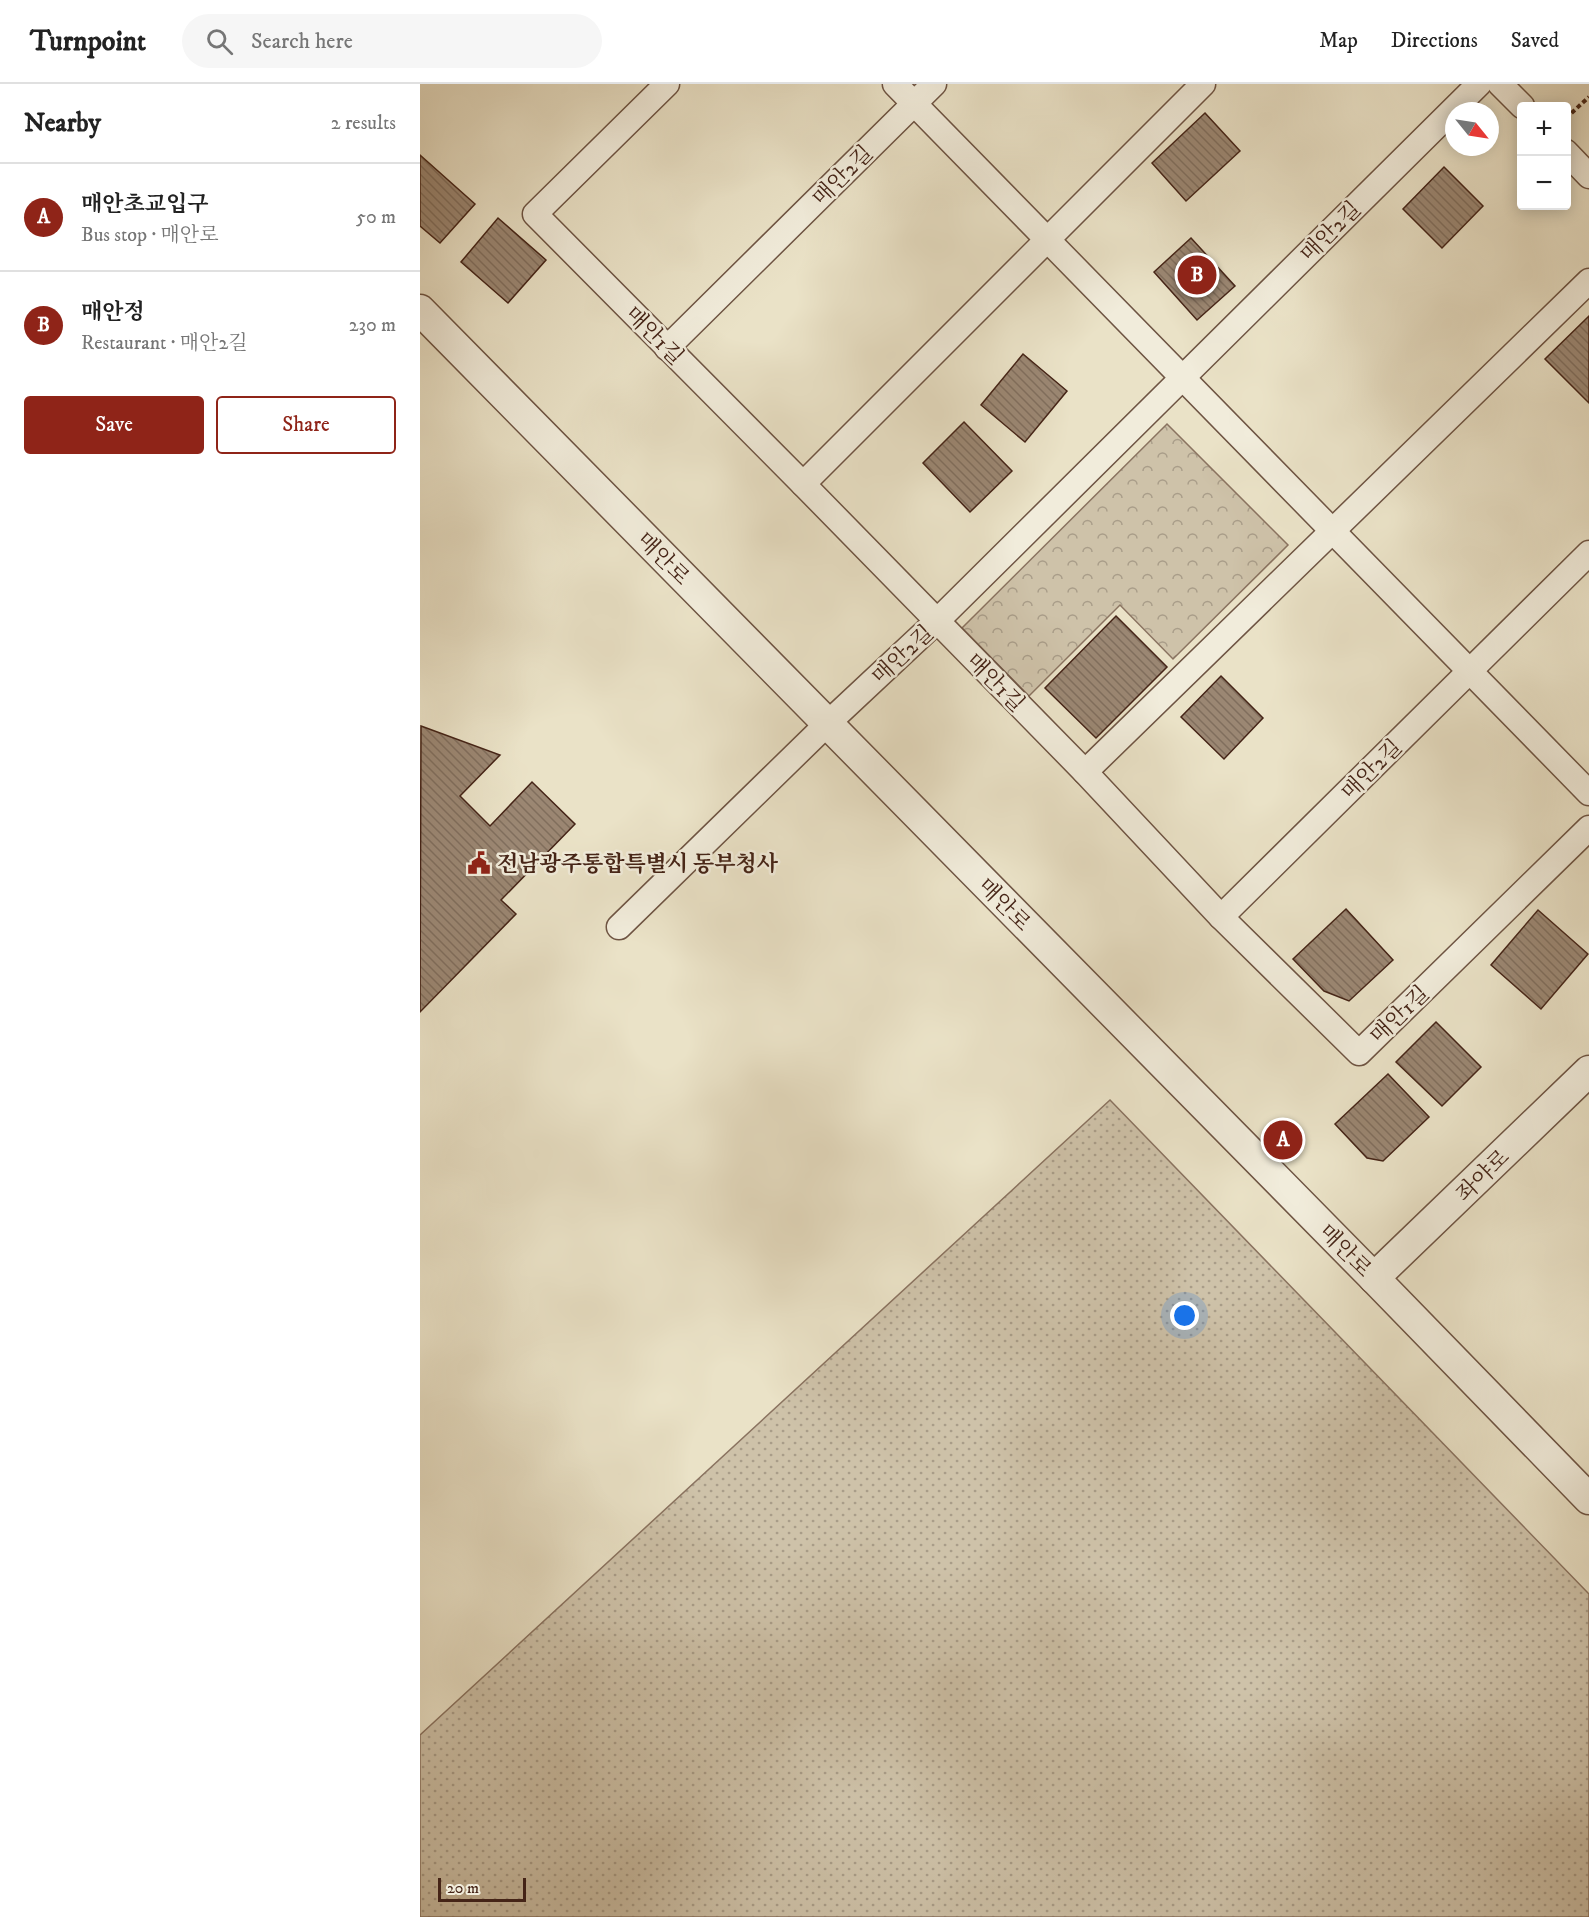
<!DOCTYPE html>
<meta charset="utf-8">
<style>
:root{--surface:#fff;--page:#f6f6f6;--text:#222;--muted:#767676;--line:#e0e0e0;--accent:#8f2418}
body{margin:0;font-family:"IM FELL DW Pica","Noto Serif KR",serif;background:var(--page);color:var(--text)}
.controls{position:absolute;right:18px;top:18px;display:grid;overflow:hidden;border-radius:6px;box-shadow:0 3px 15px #0003}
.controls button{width:54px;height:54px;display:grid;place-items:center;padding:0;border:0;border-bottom:2px solid var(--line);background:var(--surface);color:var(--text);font:30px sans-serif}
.compass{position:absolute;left:1025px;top:18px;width:54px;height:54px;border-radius:50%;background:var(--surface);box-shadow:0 3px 15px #0003;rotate:120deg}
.scale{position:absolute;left:18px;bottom:15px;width:88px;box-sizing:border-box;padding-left:6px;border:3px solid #452417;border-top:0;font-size:16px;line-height:21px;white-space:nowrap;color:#452417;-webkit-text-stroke:4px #f1ecdb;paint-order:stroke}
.you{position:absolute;left:765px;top:1232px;width:21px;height:21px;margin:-15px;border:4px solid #fff;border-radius:50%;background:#1a73e8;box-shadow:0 0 0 9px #1a73e833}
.badge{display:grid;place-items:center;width:39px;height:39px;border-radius:50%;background:var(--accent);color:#fff;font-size:20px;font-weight:700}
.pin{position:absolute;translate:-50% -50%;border:3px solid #fff;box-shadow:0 2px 6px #0006}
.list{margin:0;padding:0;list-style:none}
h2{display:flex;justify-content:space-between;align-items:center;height:78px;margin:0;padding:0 24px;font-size:26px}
h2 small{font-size:20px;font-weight:400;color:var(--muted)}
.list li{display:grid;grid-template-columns:39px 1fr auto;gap:18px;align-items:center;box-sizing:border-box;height:108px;padding:0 24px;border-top:2px solid var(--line)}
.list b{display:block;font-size:22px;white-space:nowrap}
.list p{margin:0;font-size:20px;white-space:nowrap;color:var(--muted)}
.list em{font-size:20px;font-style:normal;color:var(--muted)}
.actions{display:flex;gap:12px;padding:18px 24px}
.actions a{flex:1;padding:14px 0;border:2px solid var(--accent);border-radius:6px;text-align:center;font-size:21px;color:var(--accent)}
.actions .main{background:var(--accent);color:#fff}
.icon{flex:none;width:33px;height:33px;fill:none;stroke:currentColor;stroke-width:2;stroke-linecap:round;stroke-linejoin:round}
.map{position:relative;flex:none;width:1169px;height:1833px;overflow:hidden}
header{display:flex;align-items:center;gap:36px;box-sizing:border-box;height:84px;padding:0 30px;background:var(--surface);border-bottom:2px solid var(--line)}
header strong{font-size:28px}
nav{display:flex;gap:33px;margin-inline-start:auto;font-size:21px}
.search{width:420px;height:54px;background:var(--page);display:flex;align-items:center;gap:15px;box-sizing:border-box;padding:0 21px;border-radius:33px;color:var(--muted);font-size:22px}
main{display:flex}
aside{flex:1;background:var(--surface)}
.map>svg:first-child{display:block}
</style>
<header>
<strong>Turnpoint</strong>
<div class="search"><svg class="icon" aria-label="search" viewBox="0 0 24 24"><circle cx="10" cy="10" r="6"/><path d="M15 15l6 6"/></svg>Search here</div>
<nav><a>Map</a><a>Directions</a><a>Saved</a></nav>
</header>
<main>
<aside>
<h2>Nearby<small>2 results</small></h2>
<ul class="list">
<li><span class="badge">A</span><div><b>매안초교입구</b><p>Bus stop · 매안로</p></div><em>50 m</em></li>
<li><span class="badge">B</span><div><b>매안정</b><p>Restaurant · 매안2길</p></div><em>230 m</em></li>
</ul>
<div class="actions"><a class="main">Save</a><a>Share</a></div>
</aside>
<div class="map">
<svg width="1169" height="1833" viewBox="0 0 1169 1833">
<defs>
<pattern id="grass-dots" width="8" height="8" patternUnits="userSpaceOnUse" patternTransform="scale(1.5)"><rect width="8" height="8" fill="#cec2a9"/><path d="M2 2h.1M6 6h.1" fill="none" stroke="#a99d89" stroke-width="1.8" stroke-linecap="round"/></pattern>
<pattern id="park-crowns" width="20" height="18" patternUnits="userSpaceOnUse" patternTransform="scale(1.5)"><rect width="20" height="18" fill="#cec2a9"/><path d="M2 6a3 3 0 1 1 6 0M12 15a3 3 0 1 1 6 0" fill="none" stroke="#a99d89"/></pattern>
<pattern id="building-back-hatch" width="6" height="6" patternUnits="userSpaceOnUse" patternTransform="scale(1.5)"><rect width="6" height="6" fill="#9b8773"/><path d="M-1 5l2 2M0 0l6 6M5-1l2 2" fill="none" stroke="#806e5d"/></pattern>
</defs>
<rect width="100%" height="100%" fill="#eae2c7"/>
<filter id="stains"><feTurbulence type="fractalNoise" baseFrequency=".00333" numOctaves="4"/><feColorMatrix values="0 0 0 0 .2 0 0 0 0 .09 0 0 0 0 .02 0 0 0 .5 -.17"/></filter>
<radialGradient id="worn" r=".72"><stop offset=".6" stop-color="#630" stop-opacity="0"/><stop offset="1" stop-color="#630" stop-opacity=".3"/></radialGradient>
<path fill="url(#grass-dots)" stroke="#8a7360" stroke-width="1.5" d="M690 1016 1169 1510V1833H0V1651Z"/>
<path fill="url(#park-crowns)" stroke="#8a7360" stroke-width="1.5" d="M747 340 868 461 753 575 700 521 609 612 542 544Z"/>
<g fill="url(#building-back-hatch)" stroke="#452417" stroke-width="1.5">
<path d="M785 29 820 67 766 117 732 79Z"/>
<path d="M0 71 55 120 20 159 0 142Z"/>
<path d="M1024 83 1063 122 1022 164 983 125Z"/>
<path d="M78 134 126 176 88 219 41 178Z"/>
<path d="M771 154 815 202 777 236 734 188Z"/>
<path d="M1169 232V319L1125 275Z"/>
<path d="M603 270 647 307 605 358 561 321Z"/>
<path d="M544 338 592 387 550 428 503 379Z"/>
<path d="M696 532 747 583 676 654 625 604Z"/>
<path d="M801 592 843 634 804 675 761 633Z"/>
<path d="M1 642 80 671 40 712 70 742 112 698 155 740 81 816 96 830 0 928Z"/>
<path d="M926 825 973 876 929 917 904 907 873 875Z"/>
<path d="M1118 826 1168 870 1121 925 1071 881Z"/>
<path d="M1016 938 1061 983 1022 1022 976 978Z"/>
<path d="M968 990 1009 1033 963 1077 947 1074 915 1040Z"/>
</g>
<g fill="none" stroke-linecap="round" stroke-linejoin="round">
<g stroke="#6e5443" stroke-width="27">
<g id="minor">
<path d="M247 0 115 130 383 400 665 688 801 833 939 969 1169 744"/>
<path d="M475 0 1169 709"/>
<path d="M1080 0 1102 22"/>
<path d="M1146 68 1169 92"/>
<path d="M247 264 514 0"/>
<path d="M383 400 783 0"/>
<path d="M665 688 1169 197"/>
<path d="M801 833 1169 469"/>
<path d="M199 843 407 640 516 538 1059 0"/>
</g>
</g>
<g stroke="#6e5443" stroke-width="33">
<g id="tertiary">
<path d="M0 226 954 1194 1169 1415"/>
<path d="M954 1194 1169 987"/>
</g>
</g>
<path stroke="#452417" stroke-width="4" stroke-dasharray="4.5 3" stroke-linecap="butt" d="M1146 34 1169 13"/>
<use href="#minor" stroke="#f1ecdb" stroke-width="24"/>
<use href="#tertiary" stroke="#f1ecdb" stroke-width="30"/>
</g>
<defs>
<g id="civic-bare" transform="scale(1.8)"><path d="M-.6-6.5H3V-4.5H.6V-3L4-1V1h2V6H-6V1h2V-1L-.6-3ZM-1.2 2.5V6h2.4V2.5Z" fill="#8f2418" stroke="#f1ecdb" stroke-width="2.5" paint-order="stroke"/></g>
</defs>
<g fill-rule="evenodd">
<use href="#civic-bare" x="59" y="779"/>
</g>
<g text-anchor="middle" stroke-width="5" stroke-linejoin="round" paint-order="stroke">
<g font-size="22" fill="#452417" stroke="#f1ecdb">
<text transform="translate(422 91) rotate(-45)" y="8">매안2길</text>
<text transform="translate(910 147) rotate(-45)" y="8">매안2길</text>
<text transform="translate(235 251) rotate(45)" y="8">매안1길</text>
<text transform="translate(244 474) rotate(45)" y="8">매안로</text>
<text transform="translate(482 570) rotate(-43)" y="8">매안2길</text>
<text transform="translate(576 598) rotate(45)" y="8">매안1길</text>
<text transform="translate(951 685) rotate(-45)" y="8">매안2길</text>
<text transform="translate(585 820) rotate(45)" y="8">매안로</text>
<text transform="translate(979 930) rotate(-44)" y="8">매안1길</text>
<text transform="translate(1062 1091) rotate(-44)" y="8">좌야로</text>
<text transform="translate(926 1166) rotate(45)" y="8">매안로</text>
</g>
<g font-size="22" font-weight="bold" fill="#452417" stroke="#f1ecdb" text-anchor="start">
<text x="77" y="787">전남광주통합특별시 동부청사</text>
</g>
</g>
<rect width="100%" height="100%" filter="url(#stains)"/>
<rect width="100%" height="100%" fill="url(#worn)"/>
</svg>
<div class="controls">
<button>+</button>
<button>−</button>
</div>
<svg class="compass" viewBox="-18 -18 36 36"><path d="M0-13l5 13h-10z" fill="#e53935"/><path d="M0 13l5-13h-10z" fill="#767676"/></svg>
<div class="scale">20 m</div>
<div class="you"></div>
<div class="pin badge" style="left:863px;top:1056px">A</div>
<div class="pin badge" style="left:777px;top:191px">B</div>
</div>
</main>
